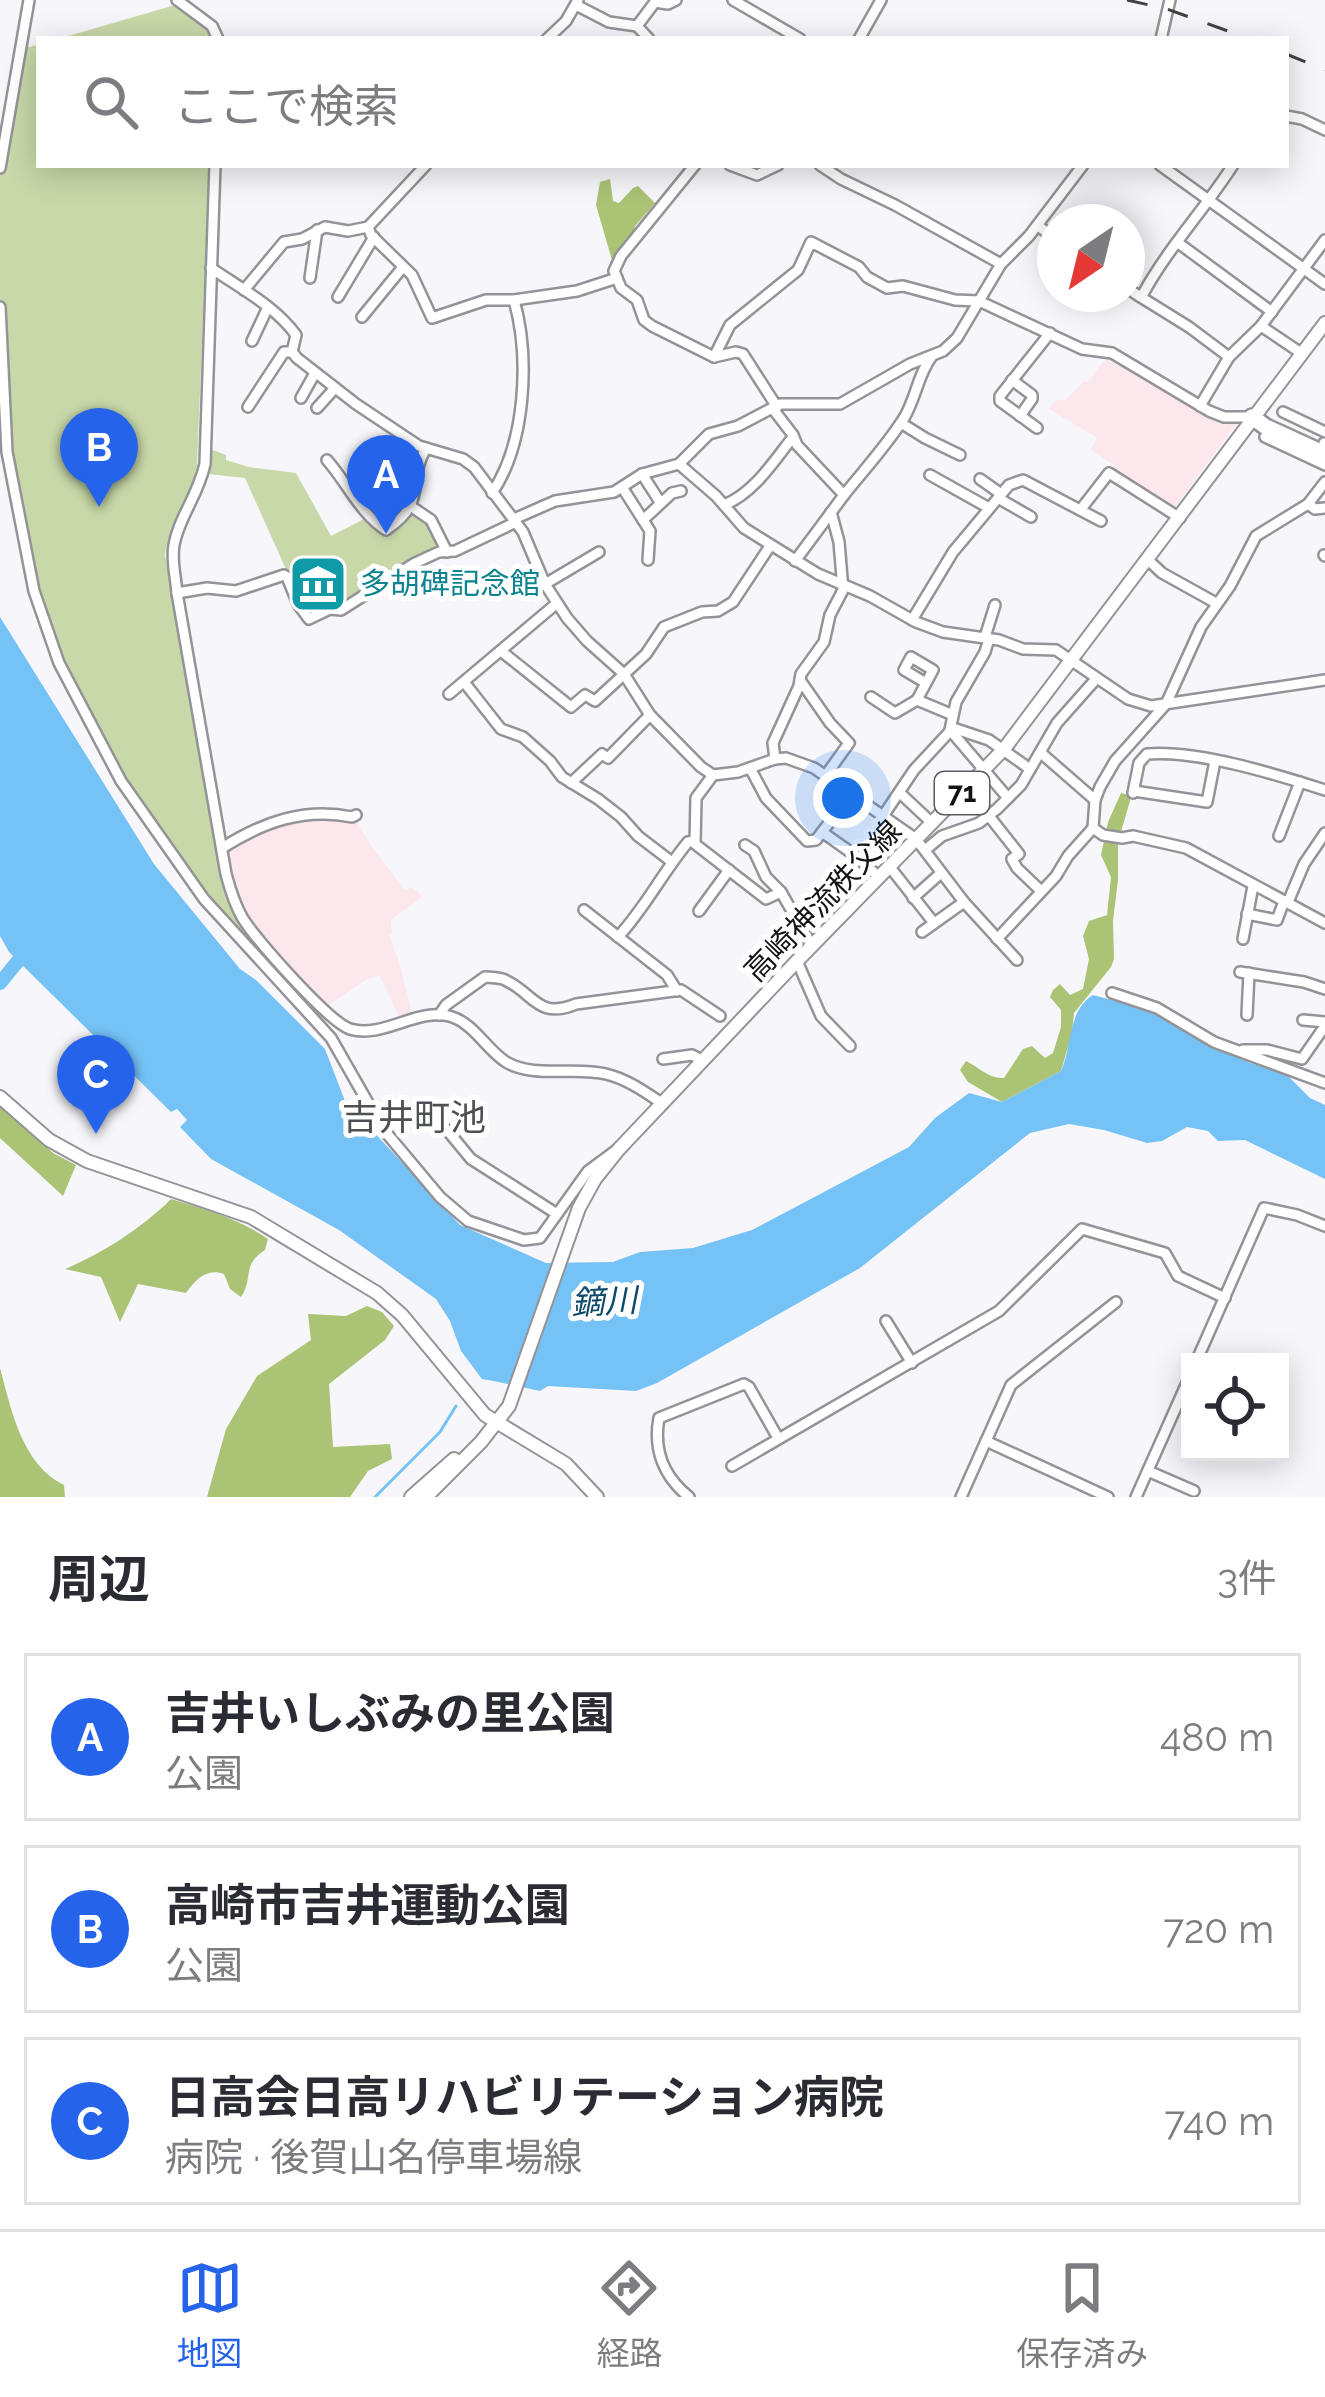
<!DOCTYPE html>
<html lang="ja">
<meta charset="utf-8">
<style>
:root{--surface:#fff;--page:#f7f7f7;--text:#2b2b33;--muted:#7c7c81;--line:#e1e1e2;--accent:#2563eb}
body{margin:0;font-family:Raleway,"Noto Sans JP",sans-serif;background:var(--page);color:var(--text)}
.controls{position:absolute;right:36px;bottom:36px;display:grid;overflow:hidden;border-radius:0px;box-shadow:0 6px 30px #0003}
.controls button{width:108px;height:108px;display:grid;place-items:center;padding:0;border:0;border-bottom:3px solid var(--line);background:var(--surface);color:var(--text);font:60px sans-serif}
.compass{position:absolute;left:1037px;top:204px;width:108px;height:108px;border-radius:50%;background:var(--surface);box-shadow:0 6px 30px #0003;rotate:215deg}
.you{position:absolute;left:843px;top:798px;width:42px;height:42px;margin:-30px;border:9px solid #fff;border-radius:50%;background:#1a73e8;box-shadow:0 0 0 18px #1a73e833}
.badge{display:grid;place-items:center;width:78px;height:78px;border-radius:50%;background:var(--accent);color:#fff;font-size:39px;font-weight:700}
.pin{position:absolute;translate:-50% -99px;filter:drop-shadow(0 3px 6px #0008)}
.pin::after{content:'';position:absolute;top:63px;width:42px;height:36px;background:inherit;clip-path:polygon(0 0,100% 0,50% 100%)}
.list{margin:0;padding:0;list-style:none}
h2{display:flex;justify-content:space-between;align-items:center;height:156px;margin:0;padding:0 48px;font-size:51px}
h2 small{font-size:39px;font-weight:400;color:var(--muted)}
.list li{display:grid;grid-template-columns:78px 1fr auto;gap:36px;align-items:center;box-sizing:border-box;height:168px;margin:0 24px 24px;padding:0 24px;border:3px solid var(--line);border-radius:0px}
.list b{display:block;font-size:45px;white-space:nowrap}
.list p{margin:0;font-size:39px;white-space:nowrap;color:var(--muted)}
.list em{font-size:39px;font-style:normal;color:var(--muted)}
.icon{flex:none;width:66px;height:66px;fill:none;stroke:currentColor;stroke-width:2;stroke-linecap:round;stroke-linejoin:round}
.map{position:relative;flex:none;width:1325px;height:1497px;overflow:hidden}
.search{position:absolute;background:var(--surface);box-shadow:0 6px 30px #0003;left:36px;right:36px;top:36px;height:132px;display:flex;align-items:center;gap:30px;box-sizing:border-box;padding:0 42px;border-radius:0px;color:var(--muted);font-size:45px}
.sheet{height:732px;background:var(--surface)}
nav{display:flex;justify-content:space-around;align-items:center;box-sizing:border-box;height:168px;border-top:3px solid var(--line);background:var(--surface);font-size:33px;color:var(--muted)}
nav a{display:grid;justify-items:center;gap:6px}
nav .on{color:var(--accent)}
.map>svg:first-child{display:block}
</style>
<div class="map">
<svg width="1325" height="1497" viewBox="0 0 1325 1497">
<rect width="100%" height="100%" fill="#f7f7fb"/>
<g fill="#fce7ed">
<path d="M1112 357 1179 396 1240 419 1174 508 1113 469 1114 465 1091 450 1097 438 1049 409 1054 401 1066 399 1084 381 1087 383 1103 362Z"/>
<path d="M300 814 356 820 372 847 405 890 412 887 420 894 421 898 391 920 392 933 389 935 398 959 413 1016 400 1019 380 976 367 979 326 1007 249 922 233 885 226 848Z"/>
</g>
<g fill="#c8d8a8">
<path d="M175 5 208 31 210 39H58Z"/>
<path d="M39 44V165H209L197 466C190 498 169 523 165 555L220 875C230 913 248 937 273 965L266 971 152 828 141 819 71 698 44 630 2 429 0 403V150L16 51Z"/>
<path d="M211 449 226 455V460L249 467 296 473 331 536 366 518 371 521 401 486 411 493 410 506 429 520 438 540 432 552 341 607 307 616 245 478 208 474Z"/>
</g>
<g fill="#abc375">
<path d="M610 179 613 201 619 203 633 188 638 186 655 203 635 226 634 230 641 238 614 267 596 205 600 182Z"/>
<path d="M1121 793 1129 795 1130 801 1118 842V880L1113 921 1114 959 1111 967 1074 1013 1072 1033 1061 1071 1002 1102 968 1082 960 1070 966 1061C979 1067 989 1079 1004 1078L1023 1049 1032 1046 1045 1058 1053 1053 1061 1027V1010L1050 997 1053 990 1060 984 1070 995 1083 989 1089 959 1083 936 1089 921 1107 915 1111 877 1101 855 1108 822Z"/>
<path d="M0 1107 53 1153 76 1165 63 1196 0 1138Z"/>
<path d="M171 1199C204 1209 240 1219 268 1239L265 1250C241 1265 254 1278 241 1297L230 1289 224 1274C207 1268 196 1279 186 1293L138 1284 120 1322 101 1277 65 1269C103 1253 142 1228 171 1199Z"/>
<path d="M367 1306 382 1312 394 1326 385 1340 329 1384 333 1447 390 1444 392 1459 368 1471 350 1497H207L226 1429 257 1376 311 1340 308 1314 346 1316Z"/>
<path d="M0 1368C11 1409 22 1465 64 1485L65 1497H0Z"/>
</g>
<path fill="#75c2f6" d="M0 617 154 864 240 969 256 980 325 1049 345 1101 460 1225 546 1263 613 1262 640 1252 693 1248 752 1230 909 1147 935 1118 969 1093 1002 1102 1061 1071C1073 1045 1067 1011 1093 995L1160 1013 1195 1038 1250 1063 1287 1075 1310 1098 1325 1105V1179L1245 1140 1218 1141 1208 1131 1187 1127 1162 1141 1147 1143 1104 1130 1069 1124 1030 1133 860 1268 657 1383 636 1391 548 1386 540 1391C520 1387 502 1382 482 1379L461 1351 450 1321 436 1299 339 1230 211 1159 180 1127 187 1120 177 1109 171 1112 9 952 0 936Z"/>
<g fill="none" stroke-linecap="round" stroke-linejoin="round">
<path stroke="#75c2f6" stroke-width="3" d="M375 1497 440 1432 456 1406"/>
<path stroke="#75c2f6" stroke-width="14" d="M0 983 27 950"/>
<g stroke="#949498" stroke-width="14">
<g id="minor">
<path d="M177 0 212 26 218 39"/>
<path d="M733 0 800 39"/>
<path d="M576 5 609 22 637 26 649 39"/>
<path d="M637 26 655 2 668 4 676 0"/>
<path d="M547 39 566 21 578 0"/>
<path d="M859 39 881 0"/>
<path d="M1161 39 1170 0"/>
<path d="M1286 116 1302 119 1325 130"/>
<path d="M215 165 205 464C198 496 179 517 174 545 171 560 176 578 177 593L226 874C230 889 234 903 242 917 254 938 329 1022 350 1029 382 1039 417 1008 449 1016 473 1022 486 1049 506 1062 535 1079 574 1066 606 1074 627 1079 645 1092 663 1104"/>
<path d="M695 165 621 256 614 271 621 288 637 300 644 320 652 326 714 357 736 352 743 354 777 407"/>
<path d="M730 165 757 175 778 165"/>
<path d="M820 165 841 179 895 205 1001 264"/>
<path d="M1160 165 1325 284"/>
<path d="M0 168 29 0"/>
<path d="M1038 226 1055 238"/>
<path d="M368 227 371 235 412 275 432 318 486 300H514L577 291 617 278"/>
<path d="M1177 242 1272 312"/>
<path d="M211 268C240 288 275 306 296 335L292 352 297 358 356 404 419 446 463 459 474 467 523 532 545 584 567 618 587 641 624 674 650 715 701 767 713 775 738 772 775 759 786 758 814 768 916 839 964 902 1017 960"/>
<path d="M310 278 317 230"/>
<path d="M1127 288 1139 296 1143 294C1168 248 1205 209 1233 165"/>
<path d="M244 290 284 242 302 239 325 227 348 231 368 227 426 165"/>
<path d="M1139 296 1189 327 1229 357"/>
<path d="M338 297 374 237"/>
<path d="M0 307 7 452 34 591 59 663 121 781 204 899 331 1038 383 1129 440 1197 468 1221 524 1240 540 1238 588 1171 615 1151"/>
<path d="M362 317 403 267"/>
<path d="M1261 326 1301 353"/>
<path d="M252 341 268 307"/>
<path d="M714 357 730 325 798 270 811 242 859 267 867 277 887 288 903 286 955 300 979 301 1082 349 1112 353 1209 411 1224 417H1252"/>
<path d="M1012 380 1032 395V399L1020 416"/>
<path d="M301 398 315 373"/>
<path d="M1200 406 1229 357 1261 326 1325 240"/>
<path d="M248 407 284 352H292"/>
<path d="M317 408 335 388"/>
<path d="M773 409 793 435 797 445 844 495 795 561"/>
<path d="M1283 412 1325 432"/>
<path d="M901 423 925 438 960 455"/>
<path d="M1037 428 1000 401V396L1050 333"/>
<path d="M1265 437 1325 465"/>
<path d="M1324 443H1325"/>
<path d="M327 460C348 484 360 513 386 530 429 501 406 483 426 448"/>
<path d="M679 464 716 496 744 528 818 574 870 596 916 622 943 632 999 640 1023 649 1056 650 1128 699 1151 706 1325 680"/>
<path d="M642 474 660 502"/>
<path d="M930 475 989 508"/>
<path d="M980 479 1001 494"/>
<path d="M622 487 650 531 648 560"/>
<path d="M492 493C526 443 530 357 514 300"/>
<path d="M844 495C864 470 887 445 904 418 916 398 918 374 932 356"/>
<path d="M998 498 1031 517"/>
<path d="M1308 504 1315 509 1325 508"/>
<path d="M724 505C754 493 774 461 793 437"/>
<path d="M412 507 431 520 447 552"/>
<path d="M1081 509 1109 473 1180 518"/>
<path d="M514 519 555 501 614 492 642 474 679 464 709 434 738 426 780 404H840L910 364 943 351 957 338 1001 264 1029 236 1083 165"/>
<path d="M643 520 672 493 681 491"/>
<path d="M1324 555 1325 556"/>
<path d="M1148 560 1162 573 1216 603"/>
<path d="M545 584 599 552"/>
<path d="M177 593 207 588 236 591 284 575 287 577 298 604 309 619 330 609 341 610 415 563 439 552 455 551 514 523"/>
<path d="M912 620 953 552 1009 485 1023 480 1101 521"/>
<path d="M985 637 995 605"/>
<path d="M989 639 985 652 956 702 950 730 1008 798"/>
<path d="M501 651 571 707 585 695 595 701 646 654 664 627 702 612 718 611 733 602 770 546"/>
<path d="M800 680 830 723 849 743 826 775"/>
<path d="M464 682 501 729 523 737 550 761 562 777 598 799 621 817 638 836 672 862"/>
<path d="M926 683 904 670 911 657 933 670 917 700 953 715"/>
<path d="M449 694 556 604"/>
<path d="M871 697 895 713 917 700"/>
<path d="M1041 753 1095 800"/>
<path d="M775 759 773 743 799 686 801 674 824 642 830 615 843 590 839 542 831 512"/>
<path d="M750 768 766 798 807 841 816 840 851 794"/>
<path d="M713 775 696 798 695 844 766 899 781 892 812 946"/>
<path d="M571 783 602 754 608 758 650 715"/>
<path d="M1134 791 1207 802 1215 761"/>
<path d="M900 793 932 823"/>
<path d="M1133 793 1139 763 1147 754C1198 750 1275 774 1325 790"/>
<path d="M883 816 914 770 953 728 989 740 1030 769"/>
<path d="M989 816 1019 854 1012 859 1017 868 1041 891"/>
<path d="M1093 828 1103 835 1122 838 1133 836 1186 848 1325 923"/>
<path d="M822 832 856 856 879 877"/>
<path d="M1279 836 1300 782"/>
<path d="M745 845 754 851 766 877 781 892"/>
<path d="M222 848C263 822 305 807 352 817L356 815"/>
<path d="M925 850 942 836 979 823 997 809 1021 785 1057 723 1096 679"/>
<path d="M889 866 934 923"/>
<path d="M913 898 941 873"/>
<path d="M1288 902 1304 864 1325 833"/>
<path d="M584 910 667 975 677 991"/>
<path d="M699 911 729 870"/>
<path d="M1247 914 1277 920 1284 901"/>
<path d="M922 932 964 902"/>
<path d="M618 937C645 908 663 872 688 842L694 841"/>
<path d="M997 939 1056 876 1068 856 1093 828 1095 800 1100 787 1115 761 1166 704 1201 627 1230 586 1256 536 1308 504 1325 482"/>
<path d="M1243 939 1253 886"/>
<path d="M797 961 821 1016 850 1046"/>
<path d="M1240 972 1304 982 1325 989"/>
<path d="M1112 993 1157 1008 1214 1042 1325 1083"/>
<path d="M439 1015 446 1005 485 977C488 977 503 978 505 980 534 993 537 1020 576 1004L681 990 720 1016"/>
<path d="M1247 1015 1249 973"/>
<path d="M1303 1020 1325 1022"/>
<path d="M1243 1050H1267L1302 1059 1325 1026"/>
<path d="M663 1059 692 1055 703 1061"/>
<path d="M447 1130 471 1159 557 1214"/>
<path d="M886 1321 912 1363"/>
<path d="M1196 1362 1264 1208 1297 1215 1325 1226"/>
<path d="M986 1441 1108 1497"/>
<path d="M732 1466 999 1311 1082 1229 1165 1253 1178 1276 1225 1298"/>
<path d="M1148 1471 1194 1491"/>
<path d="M689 1497C664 1477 653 1450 659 1418L744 1384 749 1387 778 1438"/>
<path d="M961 1497 1011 1385 1116 1302"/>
<path d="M1136 1497 1190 1376"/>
</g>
</g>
<g stroke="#949498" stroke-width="16">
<g id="major">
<path d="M0 1097 49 1140 87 1161 251 1217 377 1293 402 1315 485 1415 566 1464 597 1497"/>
<path d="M411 1497 454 1459"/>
<path d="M426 1497 481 1442 509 1406 579 1208 595 1179 619 1149 797 961 1004 749 1325 323"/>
</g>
</g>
<g stroke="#949498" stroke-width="20">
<path id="highway" d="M1252 417 1266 427 1325 454"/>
</g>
<use href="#minor" stroke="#fff" stroke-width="9"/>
<use href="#major" stroke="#fff" stroke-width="12"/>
<use href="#highway" stroke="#fff" stroke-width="15"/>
<g stroke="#424244" stroke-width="3" stroke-dasharray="21 21" stroke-linecap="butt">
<path d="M1127 0 1167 9 1250 39"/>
<path d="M1286 54 1325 70"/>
</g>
</g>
<defs>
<g id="museum-square" transform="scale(3)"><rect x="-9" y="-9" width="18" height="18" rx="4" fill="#0f9aa8" stroke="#fff"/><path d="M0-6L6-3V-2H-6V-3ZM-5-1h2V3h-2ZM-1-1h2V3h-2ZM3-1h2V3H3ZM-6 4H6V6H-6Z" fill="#fff"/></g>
</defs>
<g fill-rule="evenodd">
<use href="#museum-square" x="318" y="584"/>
</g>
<g text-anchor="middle" stroke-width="10" stroke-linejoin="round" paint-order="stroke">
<rect fill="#fff" stroke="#5a5a5a" stroke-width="3" x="935" y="772" width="54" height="42" rx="9"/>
<g font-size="27" font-weight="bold" fill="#131314">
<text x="962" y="802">71</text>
</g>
<g font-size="30" fill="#0d838f" stroke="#fff" text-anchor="start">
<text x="360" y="594">多胡碑記念館</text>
</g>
<g font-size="30" fill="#131314" stroke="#fff">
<text transform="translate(823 901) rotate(-46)" y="10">高崎神流秩父線</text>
</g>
<g font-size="33" font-style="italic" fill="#0c496b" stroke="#fff">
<text transform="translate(604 1301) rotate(-3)" y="12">鏑川</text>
</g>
<g font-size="36" fill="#4f5053" stroke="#fff">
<text x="414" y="1130">吉井町池</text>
</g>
</g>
</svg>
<div class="controls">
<button><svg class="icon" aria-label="locate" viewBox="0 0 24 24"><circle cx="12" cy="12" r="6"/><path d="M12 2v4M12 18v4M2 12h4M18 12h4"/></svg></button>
</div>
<svg class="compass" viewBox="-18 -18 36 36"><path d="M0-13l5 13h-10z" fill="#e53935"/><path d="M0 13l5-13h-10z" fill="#7c7c81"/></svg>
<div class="you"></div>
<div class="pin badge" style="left:386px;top:534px">A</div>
<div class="pin badge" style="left:99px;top:507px">B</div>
<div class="pin badge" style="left:96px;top:1134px">C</div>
<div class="search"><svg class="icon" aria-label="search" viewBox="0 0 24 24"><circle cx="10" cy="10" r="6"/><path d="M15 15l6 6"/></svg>ここで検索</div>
</div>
<section class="sheet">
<h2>周辺<small>3件</small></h2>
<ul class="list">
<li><span class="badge">A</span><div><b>吉井いしぶみの里公園</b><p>公園</p></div><em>480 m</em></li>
<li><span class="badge">B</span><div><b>高崎市吉井運動公園</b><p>公園</p></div><em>720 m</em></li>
<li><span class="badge">C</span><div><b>日高会日高リハビリテーション病院</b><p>病院 · 後賀山名停車場線</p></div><em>740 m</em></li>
</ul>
</section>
<nav>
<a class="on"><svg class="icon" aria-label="map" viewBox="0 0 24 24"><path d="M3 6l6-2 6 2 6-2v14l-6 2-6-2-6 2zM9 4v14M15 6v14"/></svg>地図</a>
<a><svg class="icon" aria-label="directions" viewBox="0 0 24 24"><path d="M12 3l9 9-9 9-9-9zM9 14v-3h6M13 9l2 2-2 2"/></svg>経路</a>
<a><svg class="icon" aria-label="saved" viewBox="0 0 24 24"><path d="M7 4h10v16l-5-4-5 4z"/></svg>保存済み</a>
</nav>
